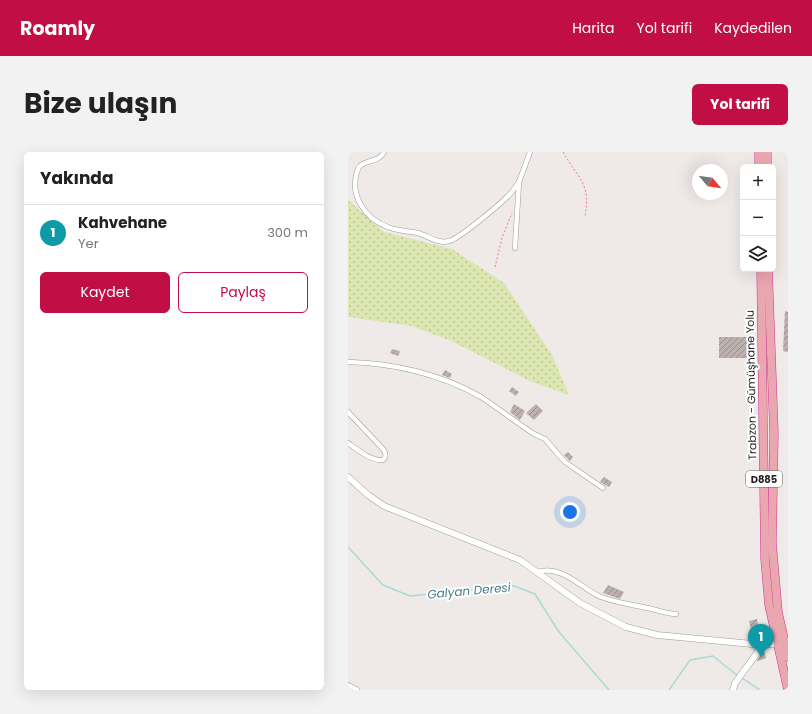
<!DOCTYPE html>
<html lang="tr">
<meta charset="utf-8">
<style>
:root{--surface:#fff;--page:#f2f2f2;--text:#222;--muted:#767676;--line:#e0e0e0;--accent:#c10e45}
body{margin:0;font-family:Poppins,sans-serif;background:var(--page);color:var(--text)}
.controls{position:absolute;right:12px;top:12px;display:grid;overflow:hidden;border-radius:6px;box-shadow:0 4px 16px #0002}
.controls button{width:36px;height:36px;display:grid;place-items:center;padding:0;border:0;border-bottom:1px solid var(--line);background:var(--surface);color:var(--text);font:20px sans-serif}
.compass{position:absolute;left:344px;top:12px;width:36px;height:36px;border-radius:50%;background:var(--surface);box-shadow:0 4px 16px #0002;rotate:119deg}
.you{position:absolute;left:222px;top:360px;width:14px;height:14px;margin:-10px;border:3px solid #fff;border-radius:50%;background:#1a73e8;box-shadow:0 0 0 6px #1a73e833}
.badge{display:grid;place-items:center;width:26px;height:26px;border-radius:50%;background:var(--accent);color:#fff;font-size:13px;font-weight:700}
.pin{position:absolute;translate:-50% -33px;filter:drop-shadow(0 1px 2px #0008)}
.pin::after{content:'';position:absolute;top:21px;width:14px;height:12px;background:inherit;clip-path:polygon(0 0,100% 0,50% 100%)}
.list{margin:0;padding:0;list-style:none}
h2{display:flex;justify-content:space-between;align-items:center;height:52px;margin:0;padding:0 16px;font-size:17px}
h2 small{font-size:13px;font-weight:400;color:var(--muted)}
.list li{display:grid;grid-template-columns:26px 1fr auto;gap:12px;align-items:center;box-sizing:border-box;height:56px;padding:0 16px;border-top:1px solid var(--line)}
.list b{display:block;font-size:15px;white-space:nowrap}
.list p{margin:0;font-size:13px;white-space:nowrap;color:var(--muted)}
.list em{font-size:13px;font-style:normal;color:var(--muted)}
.actions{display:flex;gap:8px;padding:12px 16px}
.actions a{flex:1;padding:9px 0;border:1px solid var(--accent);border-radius:6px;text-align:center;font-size:14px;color:var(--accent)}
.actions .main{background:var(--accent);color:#fff}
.icon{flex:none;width:22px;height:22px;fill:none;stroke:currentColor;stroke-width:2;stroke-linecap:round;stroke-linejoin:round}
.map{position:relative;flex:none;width:440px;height:538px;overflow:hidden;border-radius:6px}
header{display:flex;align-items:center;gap:24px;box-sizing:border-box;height:56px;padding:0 20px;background:var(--accent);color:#fff}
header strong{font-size:19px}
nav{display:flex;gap:22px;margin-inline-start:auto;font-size:14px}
.intro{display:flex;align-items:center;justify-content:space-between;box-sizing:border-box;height:96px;padding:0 24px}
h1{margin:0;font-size:28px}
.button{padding:10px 18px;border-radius:6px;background:var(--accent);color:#fff;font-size:14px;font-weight:700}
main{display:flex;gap:24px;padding:0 24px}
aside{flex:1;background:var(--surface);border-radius:6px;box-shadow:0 4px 16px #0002}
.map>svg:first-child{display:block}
</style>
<header>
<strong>Roamly</strong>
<nav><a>Harita</a><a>Yol tarifi</a><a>Kaydedilen</a></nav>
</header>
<div class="intro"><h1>Bize ulaşın</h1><a class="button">Yol tarifi</a></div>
<main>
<aside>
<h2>Yakında<small></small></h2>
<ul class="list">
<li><span class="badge" style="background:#0f9aa8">1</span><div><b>Kahvehane</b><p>Yer</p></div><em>300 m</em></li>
</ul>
<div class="actions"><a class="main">Kaydet</a><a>Paylaş</a></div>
</aside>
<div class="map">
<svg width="440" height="538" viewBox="0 0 440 538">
<defs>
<pattern id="grass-dots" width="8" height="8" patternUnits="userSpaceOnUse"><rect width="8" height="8" fill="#dbe6b0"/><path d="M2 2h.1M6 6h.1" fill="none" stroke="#bcc597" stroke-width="1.8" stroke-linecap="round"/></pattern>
<pattern id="building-hatch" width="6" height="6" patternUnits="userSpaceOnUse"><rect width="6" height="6" fill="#bcb1af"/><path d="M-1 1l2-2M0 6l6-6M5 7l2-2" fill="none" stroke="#988f8e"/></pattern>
</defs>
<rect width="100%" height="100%" fill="#efeae7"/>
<path fill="url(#grass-dots)" d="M0 48 36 80 104 97 156 131 204 203 221 243 182 229 103 189 64 174 0 165Z"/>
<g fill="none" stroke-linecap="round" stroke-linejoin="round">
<g stroke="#aadad6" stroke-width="1.5">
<path d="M0 395 35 433 62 444 166 434 187 442 211 480 261 538"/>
<path d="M394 526 412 538"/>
<path d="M321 538 342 508 365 504 390 524"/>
</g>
</g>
<g fill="url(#building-hatch)">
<path d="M437 159 440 160V200L435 199Z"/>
<rect x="371" y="185" width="28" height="21"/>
<path d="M44 197 52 199 50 204 42 201Z"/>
<path d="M97 218 104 222 102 226 94 223Z"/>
<path d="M164 235 171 240 168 244 161 239Z"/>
<path d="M166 252 177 259 172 268 162 260Z"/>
<path d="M188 252 195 259 186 268 178 261Z"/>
<path d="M220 300 225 305 222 309 216 303Z"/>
<path d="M256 325 264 330 261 335 252 330Z"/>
<path d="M260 433 276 440 272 447 255 441Z"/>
<path d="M409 467 411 480 404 482 401 469Z"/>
<path d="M416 499 418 506 410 509 409 508Z"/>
</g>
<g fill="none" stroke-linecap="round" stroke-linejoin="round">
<g stroke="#9c9c9c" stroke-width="5.5">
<g id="minor">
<path d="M36 0C30 12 14 7 10 17 0 42 17 67 40 75 49 79 60 79 70 81 80 84 90 92 101 89 111 87 151 53 159 45 164 41 167 35 171 30"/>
<path d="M167 96 171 30 182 0"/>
<path d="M0 210C45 211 93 222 133 245 151 257 168 270 186 282L197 287 217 310 255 336"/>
<path d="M0 260 35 297C38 301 39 304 35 308 23 309 10 298 0 291"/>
<path d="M189 420C214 412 232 436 253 445 269 451 287 453 304 457 312 459 320 462 328 462"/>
</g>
</g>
<g stroke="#9c9c9c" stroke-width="7">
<g id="tertiary">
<path d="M0 325 20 343 36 354 172 408 232 451 278 475 309 483 415 493 432 491"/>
<path d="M0 534 8 538"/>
<path d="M385 538 387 531 415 493"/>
</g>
</g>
<g stroke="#cf3298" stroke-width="9">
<g id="trunk">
<path d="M411 0V15"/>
<path d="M419 0V15"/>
<path d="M413 117 417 407 421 453 440 538"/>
<path d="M420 117 426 281 424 391 430 460 440 505"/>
</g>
</g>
<g stroke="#f07790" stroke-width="1" stroke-dasharray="2 2" stroke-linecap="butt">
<path d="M215 0C230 27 243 30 237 65"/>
<path d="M147 115 154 86 164 61"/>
</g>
<use href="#minor" stroke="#fff" stroke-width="4.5"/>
<use href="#tertiary" stroke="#fff" stroke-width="6"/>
<use href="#trunk" stroke="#eba7b0" stroke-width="8"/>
</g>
<g text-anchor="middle" stroke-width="4" stroke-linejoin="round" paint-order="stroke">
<rect fill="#fff" stroke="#626262" stroke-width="1" x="398" y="319" width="36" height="16" rx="3"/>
<g font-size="10" font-weight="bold" fill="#1f1f1f">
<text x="416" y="331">D885</text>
</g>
<g font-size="11" fill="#1f1f1f" stroke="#fff">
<text transform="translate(403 233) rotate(-91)" y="4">Trabzon - Gümüşhane Yolu</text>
</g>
<g font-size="12" font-style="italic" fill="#457d8b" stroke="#fff">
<text transform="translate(121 439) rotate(-5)" y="4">Galyan Deresi</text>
</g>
</g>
</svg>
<div class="controls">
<button>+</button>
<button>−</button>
<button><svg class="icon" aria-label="layers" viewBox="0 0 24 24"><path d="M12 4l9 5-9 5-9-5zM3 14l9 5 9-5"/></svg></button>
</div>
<svg class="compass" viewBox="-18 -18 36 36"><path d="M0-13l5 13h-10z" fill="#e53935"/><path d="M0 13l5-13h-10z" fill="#767676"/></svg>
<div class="you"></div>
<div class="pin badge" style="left:413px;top:505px;background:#0f9aa8">1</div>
</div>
</main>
